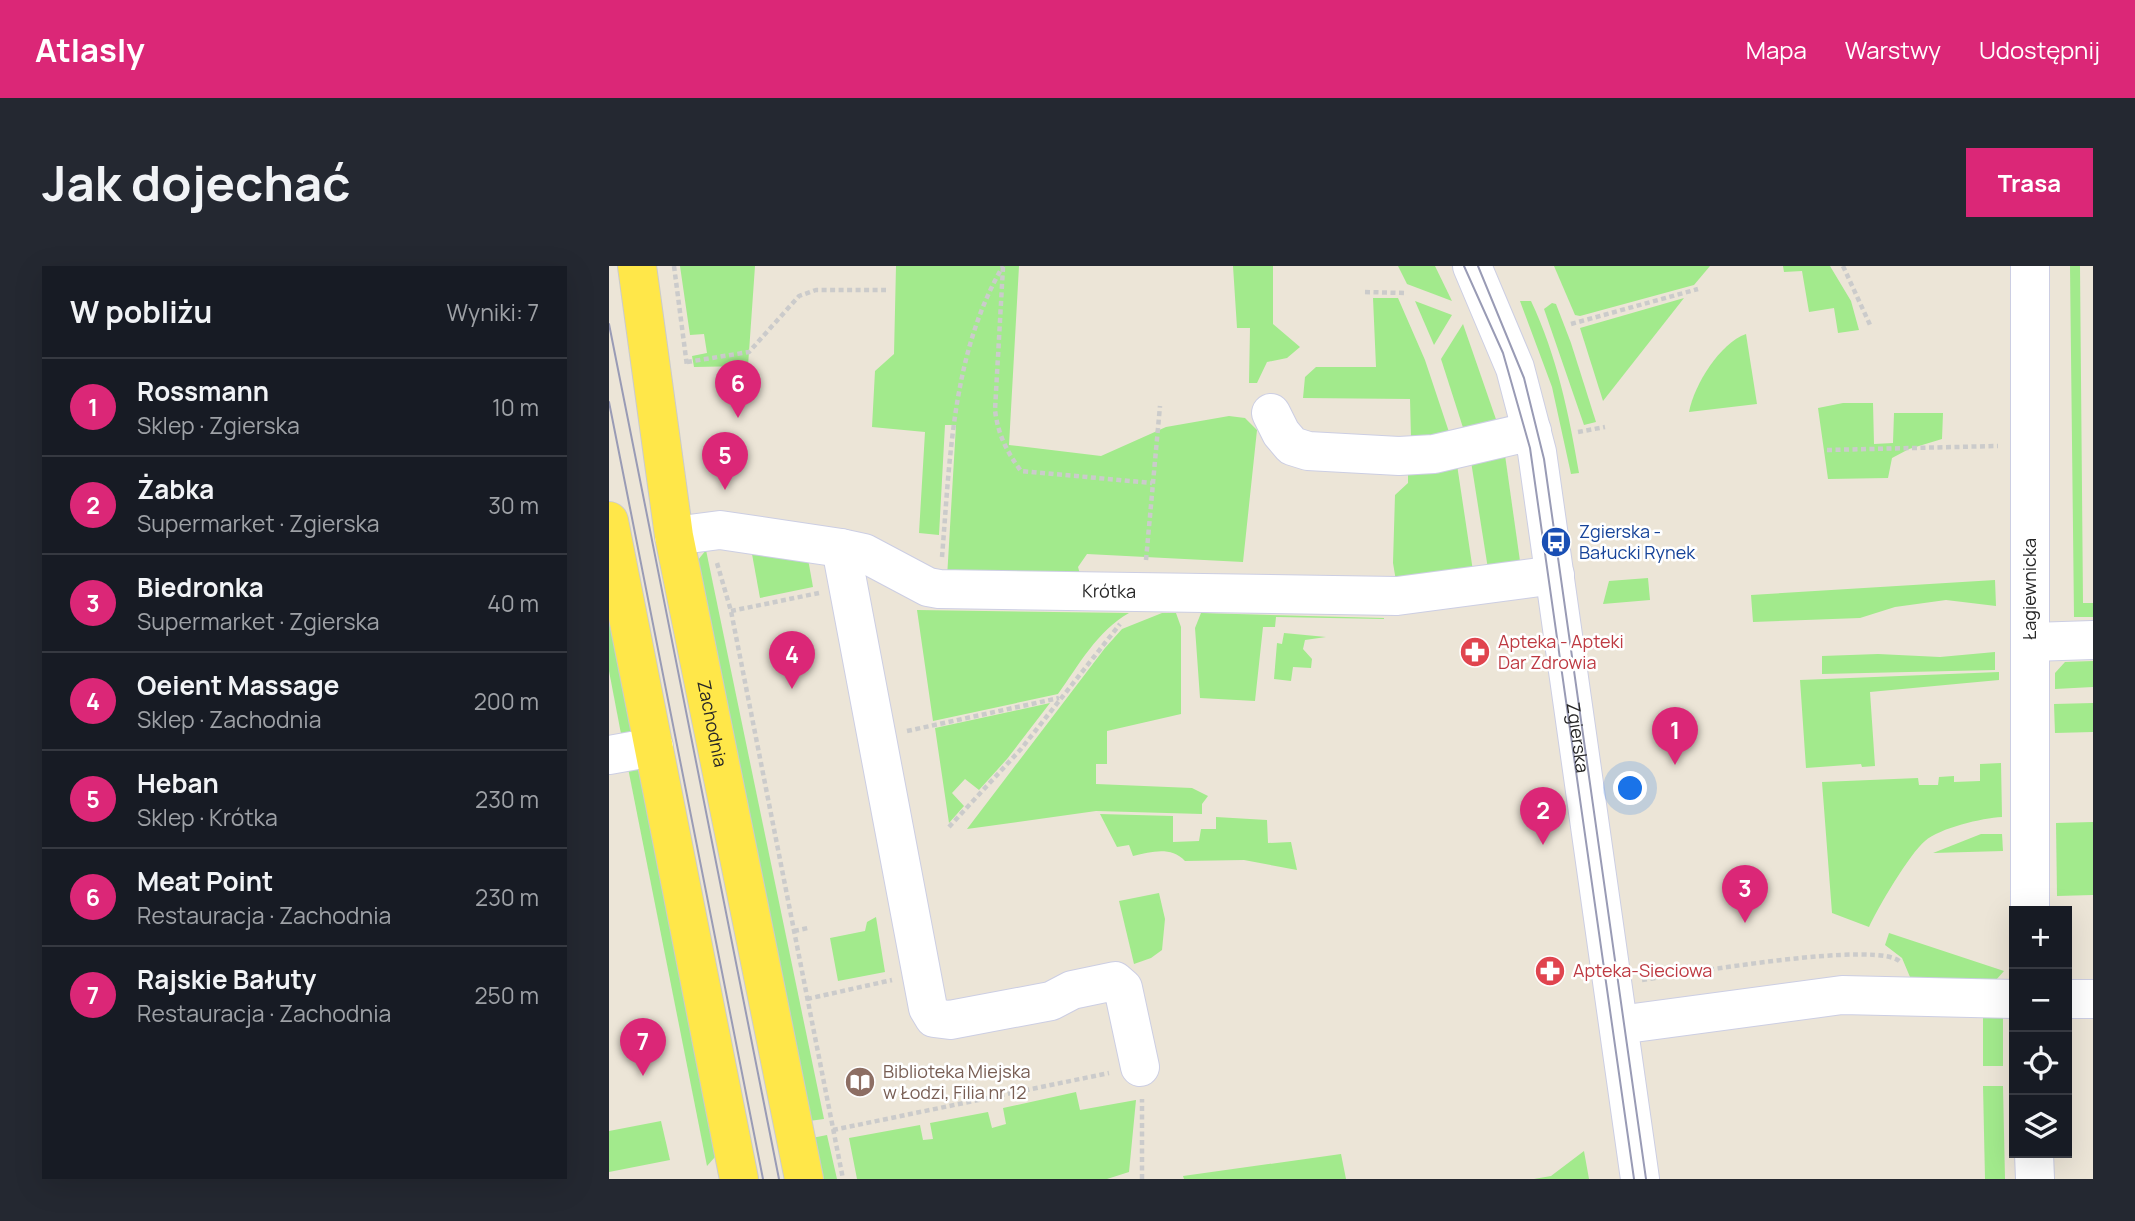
<!DOCTYPE html>
<html lang="pl">
<meta charset="utf-8">
<style>
:root{--surface:#171b24;--page:#242831;--text:#f1f3f6;--muted:#9ea1a6;--line:#363941;--accent:#db2777}
body{margin:0;font-family:Manrope,sans-serif;background:var(--page);color:var(--text)}
.controls{position:absolute;right:21px;bottom:21px;display:grid;overflow:hidden;border-radius:0px;box-shadow:0 7px 28px #0002}
.controls button{width:63px;height:63px;display:grid;place-items:center;padding:0;border:0;border-bottom:2px solid var(--line);background:var(--surface);color:var(--text);font:35px sans-serif}
.you{position:absolute;left:1022px;top:523px;width:24px;height:24px;margin:-18px;border:5px solid #fff;border-radius:50%;background:#1a73e8;box-shadow:0 0 0 10px #1a73e833}
.badge{display:grid;place-items:center;width:46px;height:46px;border-radius:50%;background:var(--accent);color:#fff;font-size:23px;font-weight:700}
.pin{position:absolute;translate:-50% -58px;filter:drop-shadow(0 2px 4px #0008)}
.pin::after{content:'';position:absolute;top:37px;width:24px;height:21px;background:inherit;clip-path:polygon(0 0,100% 0,50% 100%)}
.list{margin:0;padding:0;list-style:none}
h2{display:flex;justify-content:space-between;align-items:center;height:91px;margin:0;padding:0 28px;font-size:30px}
h2 small{font-size:23px;font-weight:400;color:var(--muted)}
.list li{display:grid;grid-template-columns:46px 1fr auto;gap:21px;align-items:center;box-sizing:border-box;height:98px;padding:0 28px;border-top:2px solid var(--line)}
.list b{display:block;font-size:26px;white-space:nowrap}
.list p{margin:0;font-size:23px;white-space:nowrap;color:var(--muted)}
.list em{font-size:23px;font-style:normal;color:var(--muted)}
.icon{flex:none;width:38px;height:38px;fill:none;stroke:currentColor;stroke-width:2;stroke-linecap:round;stroke-linejoin:round}
.map{position:relative;flex:none;width:1484px;height:913px;overflow:hidden;border-radius:0px}
header{display:flex;align-items:center;gap:42px;box-sizing:border-box;height:98px;padding:0 35px;background:var(--accent);color:#fff}
header strong{font-size:33px}
nav{display:flex;gap:38px;margin-inline-start:auto;font-size:24px}
.intro{display:flex;align-items:center;justify-content:space-between;box-sizing:border-box;height:168px;padding:0 42px}
h1{margin:0;font-size:49px}
.button{padding:18px 32px;border-radius:0px;background:var(--accent);color:#fff;font-size:24px;font-weight:700}
main{display:flex;gap:42px;padding:0 42px}
aside{flex:1;background:var(--surface);border-radius:0px;box-shadow:0 7px 28px #0002}
.map>svg:first-child{display:block}
</style>
<header>
<strong>Atlasly</strong>
<nav><a>Mapa</a><a>Warstwy</a><a>Udostępnij</a></nav>
</header>
<div class="intro"><h1>Jak dojechać</h1><a class="button">Trasa</a></div>
<main>
<aside>
<h2>W pobliżu<small>Wyniki: 7</small></h2>
<ul class="list">
<li><span class="badge">1</span><div><b>Rossmann</b><p>Sklep · Zgierska</p></div><em>10 m</em></li>
<li><span class="badge">2</span><div><b>Żabka</b><p>Supermarket · Zgierska</p></div><em>30 m</em></li>
<li><span class="badge">3</span><div><b>Biedronka</b><p>Supermarket · Zgierska</p></div><em>40 m</em></li>
<li><span class="badge">4</span><div><b>Oeient Massage</b><p>Sklep · Zachodnia</p></div><em>200 m</em></li>
<li><span class="badge">5</span><div><b>Heban</b><p>Sklep · Krótka</p></div><em>230 m</em></li>
<li><span class="badge">6</span><div><b>Meat Point</b><p>Restauracja · Zachodnia</p></div><em>230 m</em></li>
<li><span class="badge">7</span><div><b>Rajskie Bałuty</b><p>Restauracja · Zachodnia</p></div><em>250 m</em></li>
</ul>
</aside>
<div class="map">
<svg width="1484" height="913" viewBox="0 0 1484 913">
<rect width="100%" height="100%" fill="#ece5d7"/>
<g fill="#a2ea8c">
<path d="M71 0H146L139 100 85 101 83 90 98 87 95 68 81 69Z"/>
<path d="M287 0H410L400 179 492 190 557 161 620 150 636 152 648 164 634 296 478 288 469 301 473 315 338 312 347 159H336L330 269 310 267 316 166 263 161 266 105 285 88Z"/>
<path d="M624 0H664V58L691 81 678 92 658 96 648 117H640L641 62H628Z"/>
<path d="M789 0H826L843 35 798 18Z"/>
<path d="M945 0H1101L1085 19 971 50 966 49Z"/>
<path d="M1174 0H1221L1242 35 1250 64 1229 67 1225 42 1200 46 1193 5 1175 6Z"/>
<path d="M1461 0H1471L1474 337H1484V351H1465Z"/>
<path d="M764 32H789L816 94 843 175 802 172 801 133 694 132 696 111 707 101H767Z"/>
<path d="M1075 32 994 135 971 62Z"/>
<path d="M806 35 843 49 825 79Z"/>
<path d="M911 35H922C948 90 960 148 970 207L962 208 943 121Z"/>
<path d="M943 37 947 38 962 77 987 156 975 159 935 43Z"/>
<path d="M854 58 890 162 857 171 832 93Z"/>
<path d="M1137 68 1148 138 1080 146C1085 119 1111 77 1137 68Z"/>
<path d="M1234 137H1264L1265 178 1284 177 1285 147H1334L1333 173 1300 183 1283 192 1279 212 1219 213 1209 142Z"/>
<path d="M895 182 911 295 879 303 861 189Z"/>
<path d="M847 192 864 305 787 315 784 297 786 229 799 217V200Z"/>
<path d="M97 284 215 853 200 855 89 294Z"/>
<path d="M143 288 199 293 204 321 151 332Z"/>
<path d="M1039 312 1041 334 994 338 1000 315Z"/>
<path d="M1386 314 1387 340 1337 334 1286 341 1251 352 1144 356 1142 329Z"/>
<path d="M308 344 520 347C488 365 470 399 449 428L324 455Z"/>
<path d="M0 345 22 465 13 473 0 405Z"/>
<path d="M553 347H567L572 361V448L498 465V498H487V518L583 522 599 530 593 538V548L487 545 358 563 496 382 513 363Z"/>
<path d="M592 347 775 352V353L667 351 666 361H654L646 435 591 432 586 362Z"/>
<path d="M675 367 717 371 696 374 694 383 703 393 702 402 684 401 682 415 665 413 668 377 673 378Z"/>
<path d="M1386 386V404L1213 408V390L1269 388 1331 391Z"/>
<path d="M1484 395V421L1446 423V407L1456 396Z"/>
<path d="M1390 406V414L1261 426 1266 500 1253 501 1252 498 1197 502 1191 414Z"/>
<path d="M441 437 398 493 370 524 356 513 343 527 355 540 340 557 326 462Z"/>
<path d="M1484 437V466L1446 467 1445 438Z"/>
<path d="M18 497 28 500 31 505 106 891 98 900Z"/>
<path d="M1392 497 1393 551C1373 552 1331 562 1316 575 1301 587 1268 643 1260 661L1223 647 1213 516 1309 512 1310 519H1329L1330 511 1345 510V516L1371 515V498Z"/>
<path d="M491 548 564 550V576L590 575 592 563H607V551L658 554 659 577 682 576 688 604 635 594 576 595C561 580 543 586 524 590L520 579 508 581Z"/>
<path d="M1484 556V629L1448 630 1447 557Z"/>
<path d="M1372 568H1393L1394 585 1324 587Z"/>
<path d="M550 627 556 653 553 684 542 692 525 698 510 635Z"/>
<path d="M267 651 276 706 229 715 221 672 256 665 258 656Z"/>
<path d="M1280 667 1395 705 1387 714 1301 711 1293 692 1276 679Z"/>
<rect x="1374" y="749" width="20" height="51"/>
<path d="M1374 820H1394L1396 913H1376Z"/>
<path d="M467 826 471 844 527 834 520 906 498 913H248L240 872 311 859 314 874 324 873 321 857 379 846 383 862 397 858 394 842Z"/>
<path d="M52 855 61 894 0 906V865Z"/>
<path d="M218 869 228 913H210L203 872Z"/>
<path d="M975 885 980 913H925L942 910Z"/>
<path d="M732 888 737 913H575L574 910Z"/>
</g>
<g fill="none" stroke-linecap="round" stroke-linejoin="round">
<g stroke="#cccee3" stroke-width="40">
<g id="minor">
<path id="s1" d="M863 0 906 102 928 186 1031 913"/>
<path d="M1421 0V645"/>
<path d="M662 147 672 167 683 180 699 185 790 190 825 188 923 165"/>
<path id="s2" d="M65 270 111 264 232 282 255 287 319 321 330 323 788 330 946 309"/>
<path d="M232 282 319 742 325 752 341 754 442 735 463 724 506 715 514 722 531 801"/>
<path d="M1421 376 1484 374"/>
<path d="M0 489 45 481"/>
<path d="M1458 733H1484"/>
<path d="M1010 759 1233 729 1405 733"/>
<path d="M1425 887 1426 913"/>
</g>
</g>
<g stroke="#cbcbcb" stroke-width="40">
<g id="major">
<path id="s3" d="M28 0 65 270 195 913"/>
<path d="M0 255 130 913"/>
</g>
</g>
<g stroke="#cbcbcb" stroke-width="4.5" stroke-dasharray="5 3.5" stroke-linecap="butt">
<path d="M65 0 78 100"/>
<path d="M1234 0 1262 61"/>
<path d="M394 1 386 144C389 169 398 186 412 205L543 217"/>
<path d="M756 26 795 27"/>
<path d="M962 58 1089 23"/>
<path d="M78 96 140 86 190 30 207 24H277"/>
<path d="M969 166 996 161"/>
<path d="M1218 184 1389 180"/>
<path d="M333 291C341 193 343 87 394 0"/>
<path d="M537 294 551 140"/>
<path d="M108 297 122 345 234 913"/>
<path d="M122 345 210 327"/>
<path d="M298 465 450 432"/>
<path d="M340 561 412 483 511 358"/>
<path d="M185 665 199 662"/>
<path d="M1033 714C1070 709 1276 672 1292 697"/>
<path d="M198 733 283 714"/>
<path d="M224 864 500 807"/>
<path d="M533 913V833"/>
</g>
<use href="#minor" stroke="#fff" stroke-width="38"/>
<use href="#major" stroke="#ffe749" stroke-width="38"/>
<g stroke="#999bb5" stroke-width="2">
<path d="M855 0 894 87 921 182 1025 913"/>
<path d="M869 0 915 112 935 193 1037 913"/>
<path d="M0 58 170 913"/>
<path d="M0 136 154 913"/>
</g>
</g>
<defs>
<g id="bus-disc" transform="scale(1.575)"><circle r="9.5" fill="#1a4fb4" stroke="#fff"/><path d="M-5-6H5V4H4V6H2V4H-2V6H-4V4H-5ZM-3.5-4V0h7V-4ZM-3.5 1.2v1.5H-2V1.2ZM2 1.2v1.5H3.5V1.2Z" fill="#fff"/></g>
<g id="pharmacy-disc" transform="scale(1.575)"><circle r="9.5" fill="#e0444e" stroke="#fff"/><path d="M-2-6h4v4h4v4h-4v4h-4v-4h-4v-4h4Z" fill="#fff"/></g>
<g id="library-disc" transform="scale(1.575)"><circle r="9.5" fill="#8d6e63" stroke="#fff"/><path d="M-6-4Q-3-5.5-.7-3.5V5Q-3 3-6 4ZM6-4Q3-5.5 .7-3.5V5Q3 3 6 4Z" fill="#fff"/></g>
</defs>
<g fill-rule="evenodd">
<use href="#bus-disc" x="947" y="276"/>
<use href="#pharmacy-disc" x="866" y="386"/>
<use href="#pharmacy-disc" x="941" y="705"/>
<use href="#library-disc" x="251" y="816"/>
</g>
<g text-anchor="middle" stroke-width="5" stroke-linejoin="round" paint-order="stroke">
<g font-size="18" fill="#164399" stroke="#fff" text-anchor="start">
<text x="970" y="272">Zgierska -<tspan x="970" dy="21">Bałucki Rynek</tspan></text>
</g>
<g font-size="18" fill="#272727" stroke="#fff">
<text transform="translate(1421 323) rotate(-90)" y="6">Łagiewnicka</text>
<text dy="6" stroke="none"><textPath href="#s2" startOffset="446">Krótka</textPath></text>
<text dy="6" stroke="none"><textPath href="#s3" startOffset="464">Zachodnia</textPath></text>
<text dy="6" stroke="none"><textPath href="#s1" startOffset="486">Zgierska</textPath></text>
</g>
<g font-size="18" fill="#be3a42" stroke="#fff" text-anchor="start">
<text x="889" y="382">Apteka - Apteki<tspan x="889" dy="21">Dar Zdrowia</tspan></text>
<text x="964" y="711">Apteka-Sieciowa</text>
</g>
<g font-size="18" fill="#785e54" stroke="#fff" text-anchor="start">
<text x="274" y="812">Biblioteka Miejska<tspan x="274" dy="21">w Łodzi, Filia nr 12</tspan></text>
</g>
</g>
</svg>
<div class="controls">
<button>+</button>
<button>−</button>
<button><svg class="icon" aria-label="locate" viewBox="0 0 24 24"><circle cx="12" cy="12" r="6"/><path d="M12 2v4M12 18v4M2 12h4M18 12h4"/></svg></button>
<button><svg class="icon" aria-label="layers" viewBox="0 0 24 24"><path d="M12 4l9 5-9 5-9-5zM3 14l9 5 9-5"/></svg></button>
</div>
<div class="you"></div>
<div class="pin badge" style="left:1066px;top:499px">1</div>
<div class="pin badge" style="left:934px;top:579px">2</div>
<div class="pin badge" style="left:1136px;top:657px">3</div>
<div class="pin badge" style="left:183px;top:423px">4</div>
<div class="pin badge" style="left:116px;top:224px">5</div>
<div class="pin badge" style="left:129px;top:152px">6</div>
<div class="pin badge" style="left:34px;top:810px">7</div>
</div>
</main>
